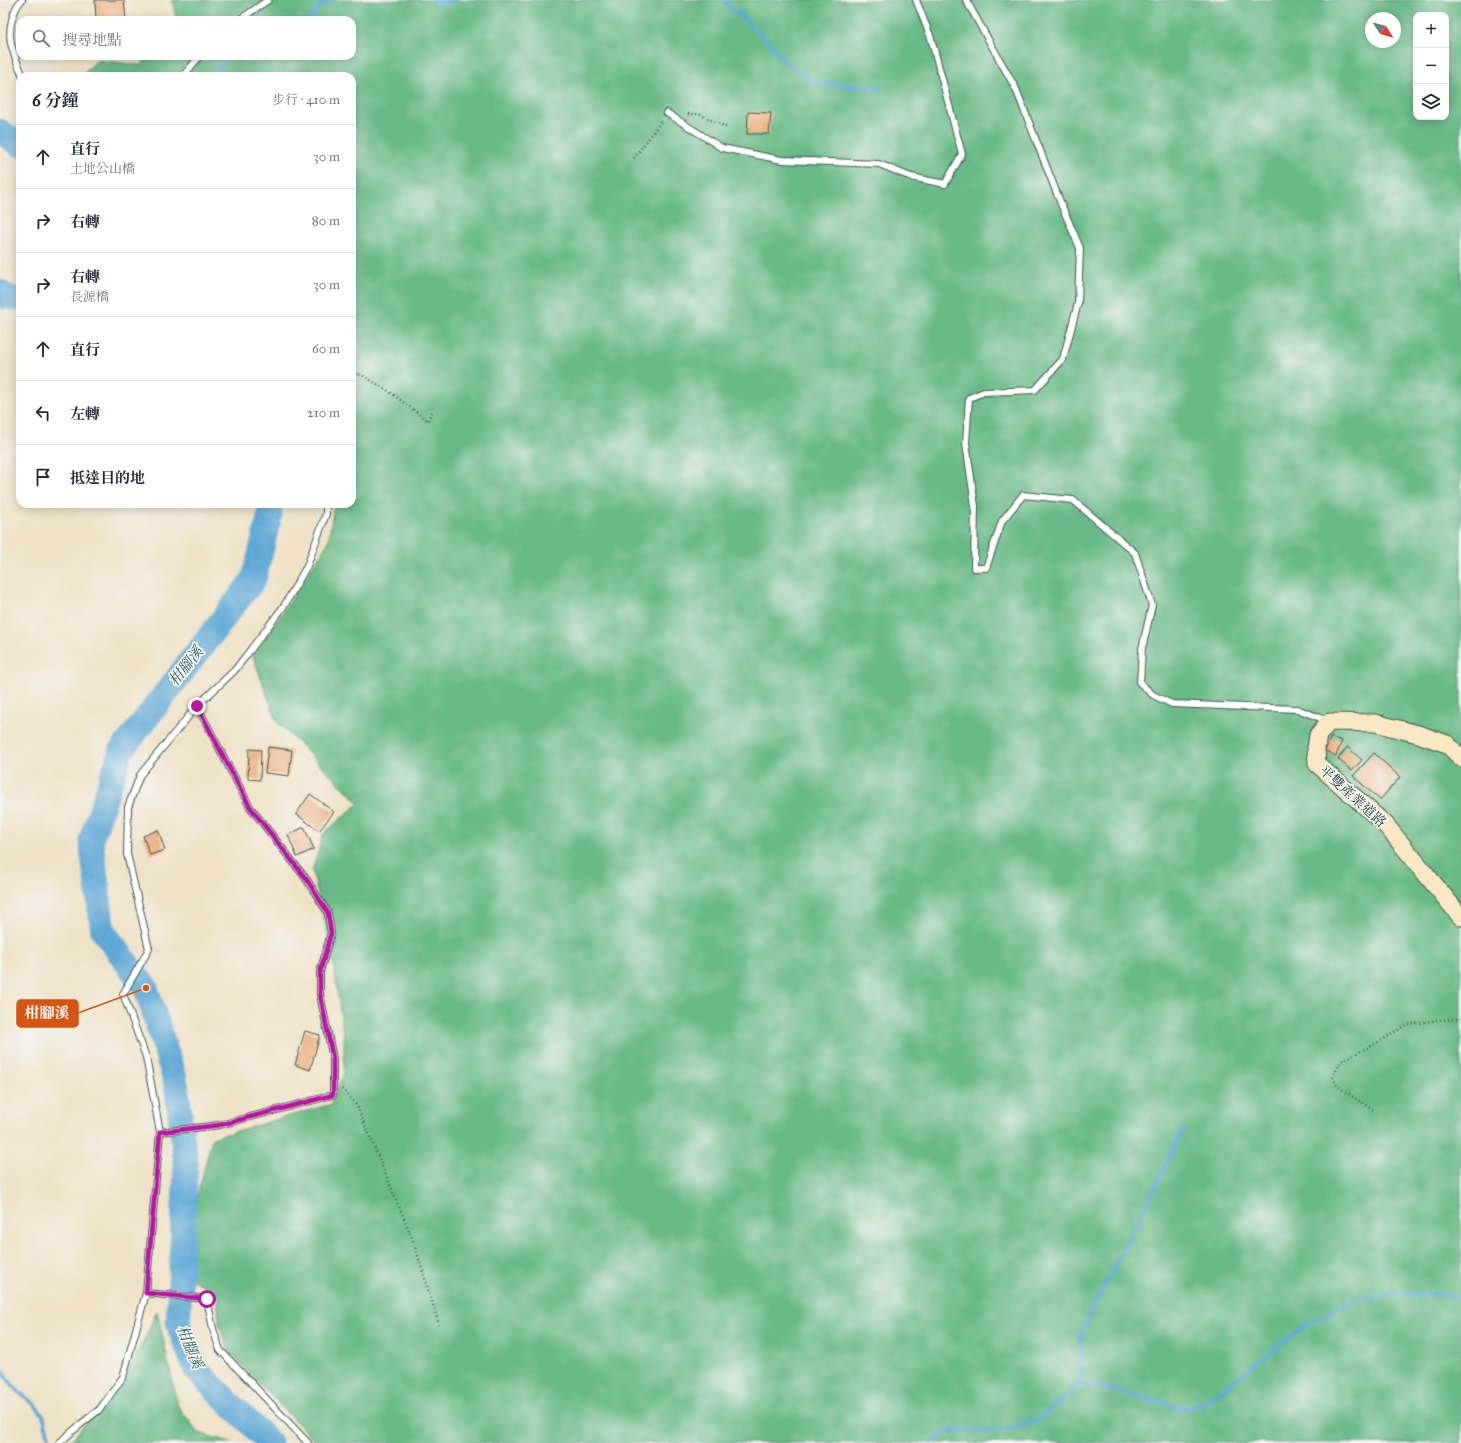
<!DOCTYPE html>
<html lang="zh-TW">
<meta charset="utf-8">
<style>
:root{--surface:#fff;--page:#f2f2f3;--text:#1f2937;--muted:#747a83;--line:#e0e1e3}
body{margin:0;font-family:"IM FELL Great Primer","Noto Serif TC",serif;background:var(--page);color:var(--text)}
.controls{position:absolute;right:12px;top:12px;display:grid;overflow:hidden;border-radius:8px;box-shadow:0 2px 10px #0003}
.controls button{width:36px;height:36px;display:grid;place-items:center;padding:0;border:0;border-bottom:1px solid var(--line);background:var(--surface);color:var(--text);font:20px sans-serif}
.compass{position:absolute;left:1365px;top:12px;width:36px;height:36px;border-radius:50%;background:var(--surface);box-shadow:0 2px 10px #0003;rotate:126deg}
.stop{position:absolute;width:12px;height:12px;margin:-9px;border:3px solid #b5179e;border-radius:50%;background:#fff}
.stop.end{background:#b5179e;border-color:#fff;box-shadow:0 1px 4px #0008}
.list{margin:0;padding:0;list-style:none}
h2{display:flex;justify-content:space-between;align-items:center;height:52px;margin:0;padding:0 16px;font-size:17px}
h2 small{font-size:13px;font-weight:400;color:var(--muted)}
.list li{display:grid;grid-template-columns:26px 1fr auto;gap:12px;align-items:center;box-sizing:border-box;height:64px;padding:0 16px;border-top:1px solid var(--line)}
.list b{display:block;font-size:15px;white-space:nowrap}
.list p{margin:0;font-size:13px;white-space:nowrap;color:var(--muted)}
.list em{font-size:13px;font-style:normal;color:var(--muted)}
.icon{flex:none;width:22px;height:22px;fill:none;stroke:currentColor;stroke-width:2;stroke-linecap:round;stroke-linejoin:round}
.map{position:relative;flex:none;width:1461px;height:1443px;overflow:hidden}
.search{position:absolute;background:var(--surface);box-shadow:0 2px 10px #0003;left:16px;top:16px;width:340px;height:44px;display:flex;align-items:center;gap:10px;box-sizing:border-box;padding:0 14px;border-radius:12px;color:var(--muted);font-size:15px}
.panel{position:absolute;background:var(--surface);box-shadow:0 2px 10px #0003;left:16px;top:72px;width:340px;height:436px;border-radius:12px}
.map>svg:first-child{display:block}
</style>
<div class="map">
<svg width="1461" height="1443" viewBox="0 0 1461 1443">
<rect width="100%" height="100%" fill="#f6f6f2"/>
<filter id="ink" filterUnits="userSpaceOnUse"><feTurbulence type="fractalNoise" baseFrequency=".025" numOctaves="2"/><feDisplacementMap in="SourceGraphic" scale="8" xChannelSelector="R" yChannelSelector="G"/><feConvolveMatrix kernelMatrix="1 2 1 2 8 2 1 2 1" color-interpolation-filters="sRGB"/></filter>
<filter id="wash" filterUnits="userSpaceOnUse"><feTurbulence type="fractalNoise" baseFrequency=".012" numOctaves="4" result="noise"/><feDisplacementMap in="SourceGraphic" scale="16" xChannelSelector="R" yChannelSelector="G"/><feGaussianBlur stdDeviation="0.9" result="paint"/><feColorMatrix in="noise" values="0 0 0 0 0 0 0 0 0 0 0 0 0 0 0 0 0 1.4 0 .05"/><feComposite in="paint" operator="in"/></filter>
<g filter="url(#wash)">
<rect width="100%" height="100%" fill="#efe2c6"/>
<g fill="#67b986" stroke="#437b5d" fill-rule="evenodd">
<path d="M172 0H1461V1443H316L229 1352 219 1324 217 1294 178 1271 212 1138 331 1104 344 1072V1039L331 948 312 870 323 834 359 803 277 722 253 657 328 543 334 504H352V76H81L97 60 140 65 150 56H352V20H176ZM1416 15H1446V117H1416ZM1371 18H1395V42H1371Z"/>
<path d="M157 1311 178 1406 199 1433 234 1443H69L123 1379 144 1340Z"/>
</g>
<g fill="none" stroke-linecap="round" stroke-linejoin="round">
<g stroke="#5fa8d6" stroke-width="4">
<path d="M433 0 446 3 455 0"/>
<path d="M723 0 765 38 785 62 812 82 882 89"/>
<path d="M311 20 319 6 331 0"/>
<path d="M250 56C262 57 283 61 294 56"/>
<path d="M215 76 222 62 229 56"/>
<path d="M0 1365 5 1376 19 1392 34 1404 43 1415 49 1437"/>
<path d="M1081 1384V1335L1094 1305 1147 1204 1183 1129"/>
<path d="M931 1443 949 1430 991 1431 1014 1428 1041 1418 1081 1384 1127 1393 1175 1407 1189 1408 1207 1401 1308 1324 1359 1298 1394 1294H1436L1461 1297"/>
</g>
<g stroke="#5fa8d6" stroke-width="25">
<path d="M0 131 20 145"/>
<path d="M0 292 6 297 20 299"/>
<path d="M270 504V514L254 579 121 751 91 840 103 931 146 988 176 1083 186 1164 178 1324 196 1370 270 1443"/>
</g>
</g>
<g id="blocks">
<g fill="#eba66f">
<path d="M95 0H124L126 20H96Z"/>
<path d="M748 112 771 113 769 134H747Z"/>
<path d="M1331 737 1342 741 1336 756 1325 751Z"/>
<path d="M268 747 292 750 289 776 265 773Z"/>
<path d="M1347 747 1362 760 1352 771 1338 759Z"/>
<path d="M249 749 261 750 260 780 248 779Z"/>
<path d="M1374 753 1400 777 1380 800 1353 776Z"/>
<path d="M310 794 334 812 319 831 296 814Z"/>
<path d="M304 827 314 849 297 857 288 835Z"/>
<path d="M158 830 165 850 150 855 143 836Z"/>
<path d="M305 1031 320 1035 310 1070 295 1065Z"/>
</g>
</g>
</g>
<g filter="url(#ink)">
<use href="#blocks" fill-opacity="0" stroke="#3e564a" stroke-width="1"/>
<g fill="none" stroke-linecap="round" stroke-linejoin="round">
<g stroke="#3e564a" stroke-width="8">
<g id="lane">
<path d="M22 0C18 3 16 8 14 13 5 38 13 53 23 76"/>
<path d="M966 0 1016 89 1061 204 1080 248 1078 303 1063 359 1035 390 984 392 969 398 966 443 975 506 974 568H986L1002 521 1023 495 1073 500 1135 553 1152 605 1142 649 1140 683 1153 695 1172 704 1297 709 1328 721"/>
<path d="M239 20 268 0"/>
<path d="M183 76 200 56"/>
<path d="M667 113 722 148 782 160 879 164 911 177 945 184 962 154 931 38 916 0"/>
<path d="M160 1132 220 1125 333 1095V1059L320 994V972L331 933 328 913 307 880 250 807 197 706"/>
<path d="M146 1293 207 1299 213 1329 220 1350 308 1443"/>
<path d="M59 1443 81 1424 100 1409 123 1377 146 1293 160 1132 146 1057 123 994 149 949 127 854 128 807 140 775 197 706 235 670 284 606 307 566 326 514V504"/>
</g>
</g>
<g stroke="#3e564a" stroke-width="19">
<path id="secondary" d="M1461 758 1447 744 1418 734 1375 723 1329 722 1318 735 1316 748 1317 764 1385 824 1461 917"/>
</g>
<g stroke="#3e564a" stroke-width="2.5" stroke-dasharray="1 3" stroke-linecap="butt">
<path d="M688 114H699L726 127"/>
<path d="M634 158 662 120"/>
<path d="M352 376 356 374 362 375 390 392 428 421 433 409"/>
<path d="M342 1089 357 1106 413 1240 439 1325"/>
<path d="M1373 1110 1337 1086 1333 1076 1341 1061 1377 1043 1406 1025 1437 1020 1461 1019"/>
</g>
<use href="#lane" stroke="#fff" stroke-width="6"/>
<use href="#secondary" stroke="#fae7c3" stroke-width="17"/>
</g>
</g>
<g fill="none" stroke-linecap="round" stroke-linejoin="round" filter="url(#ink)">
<path stroke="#b5179e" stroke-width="5" d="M197 706 250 807 307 880 328 913 331 933 320 972V994L333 1059V1095L220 1125 160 1132 146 1293 207 1299"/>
</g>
<g text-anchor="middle" stroke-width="3.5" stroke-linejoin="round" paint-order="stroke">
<g font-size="14" fill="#1f3d34" stroke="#f6f6f2">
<text transform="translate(1353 796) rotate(42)" y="5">平雙產業道路</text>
</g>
<g font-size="15" font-style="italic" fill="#325d65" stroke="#f6f6f2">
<text transform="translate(186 666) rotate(-52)" y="5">柑腳溪</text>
<text transform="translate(190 1347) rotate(68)" y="5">柑腳溪</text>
</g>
</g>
<path fill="none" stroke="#d45610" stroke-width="1.5" d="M146 988L78 1013"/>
<circle fill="#d45610" stroke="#f6f6f2" stroke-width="1.5" cx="146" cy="988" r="4"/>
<rect fill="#d45610" stroke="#d45610" stroke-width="1.5" x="17" y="1000" width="61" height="27" rx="4"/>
<g font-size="15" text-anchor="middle" font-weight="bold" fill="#fff">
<text x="47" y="1018">柑腳溪</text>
</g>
</svg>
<div class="controls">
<button>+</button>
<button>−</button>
<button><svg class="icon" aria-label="layers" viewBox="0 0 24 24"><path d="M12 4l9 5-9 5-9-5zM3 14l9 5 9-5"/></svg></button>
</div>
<svg class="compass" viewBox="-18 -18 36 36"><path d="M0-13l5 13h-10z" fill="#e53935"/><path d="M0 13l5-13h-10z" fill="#747a83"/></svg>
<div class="stop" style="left:207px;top:1299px"></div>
<div class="stop end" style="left:197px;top:706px"></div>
<div class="search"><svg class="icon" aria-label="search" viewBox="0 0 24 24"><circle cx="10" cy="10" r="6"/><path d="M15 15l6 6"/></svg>搜尋地點</div>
<section class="panel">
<h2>6 分鐘<small>步行 · 410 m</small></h2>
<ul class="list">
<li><svg class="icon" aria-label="ahead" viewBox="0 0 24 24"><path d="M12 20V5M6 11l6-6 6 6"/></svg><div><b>直行</b><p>土地公山橋</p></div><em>30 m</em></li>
<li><svg class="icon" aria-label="right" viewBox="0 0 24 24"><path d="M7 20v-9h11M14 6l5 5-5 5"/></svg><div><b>右轉</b></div><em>80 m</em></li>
<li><svg class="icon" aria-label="right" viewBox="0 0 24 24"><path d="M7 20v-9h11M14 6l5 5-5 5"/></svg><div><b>右轉</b><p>長源橋</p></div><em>30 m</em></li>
<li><svg class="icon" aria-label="ahead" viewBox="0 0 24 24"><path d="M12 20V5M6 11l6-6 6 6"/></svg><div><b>直行</b></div><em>60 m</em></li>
<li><svg class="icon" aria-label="left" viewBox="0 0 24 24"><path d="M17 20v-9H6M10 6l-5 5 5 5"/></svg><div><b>左轉</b></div><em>210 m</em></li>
<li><svg class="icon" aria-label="arrive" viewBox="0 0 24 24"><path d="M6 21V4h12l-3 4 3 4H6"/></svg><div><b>抵達目的地</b></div></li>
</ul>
</section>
</div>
